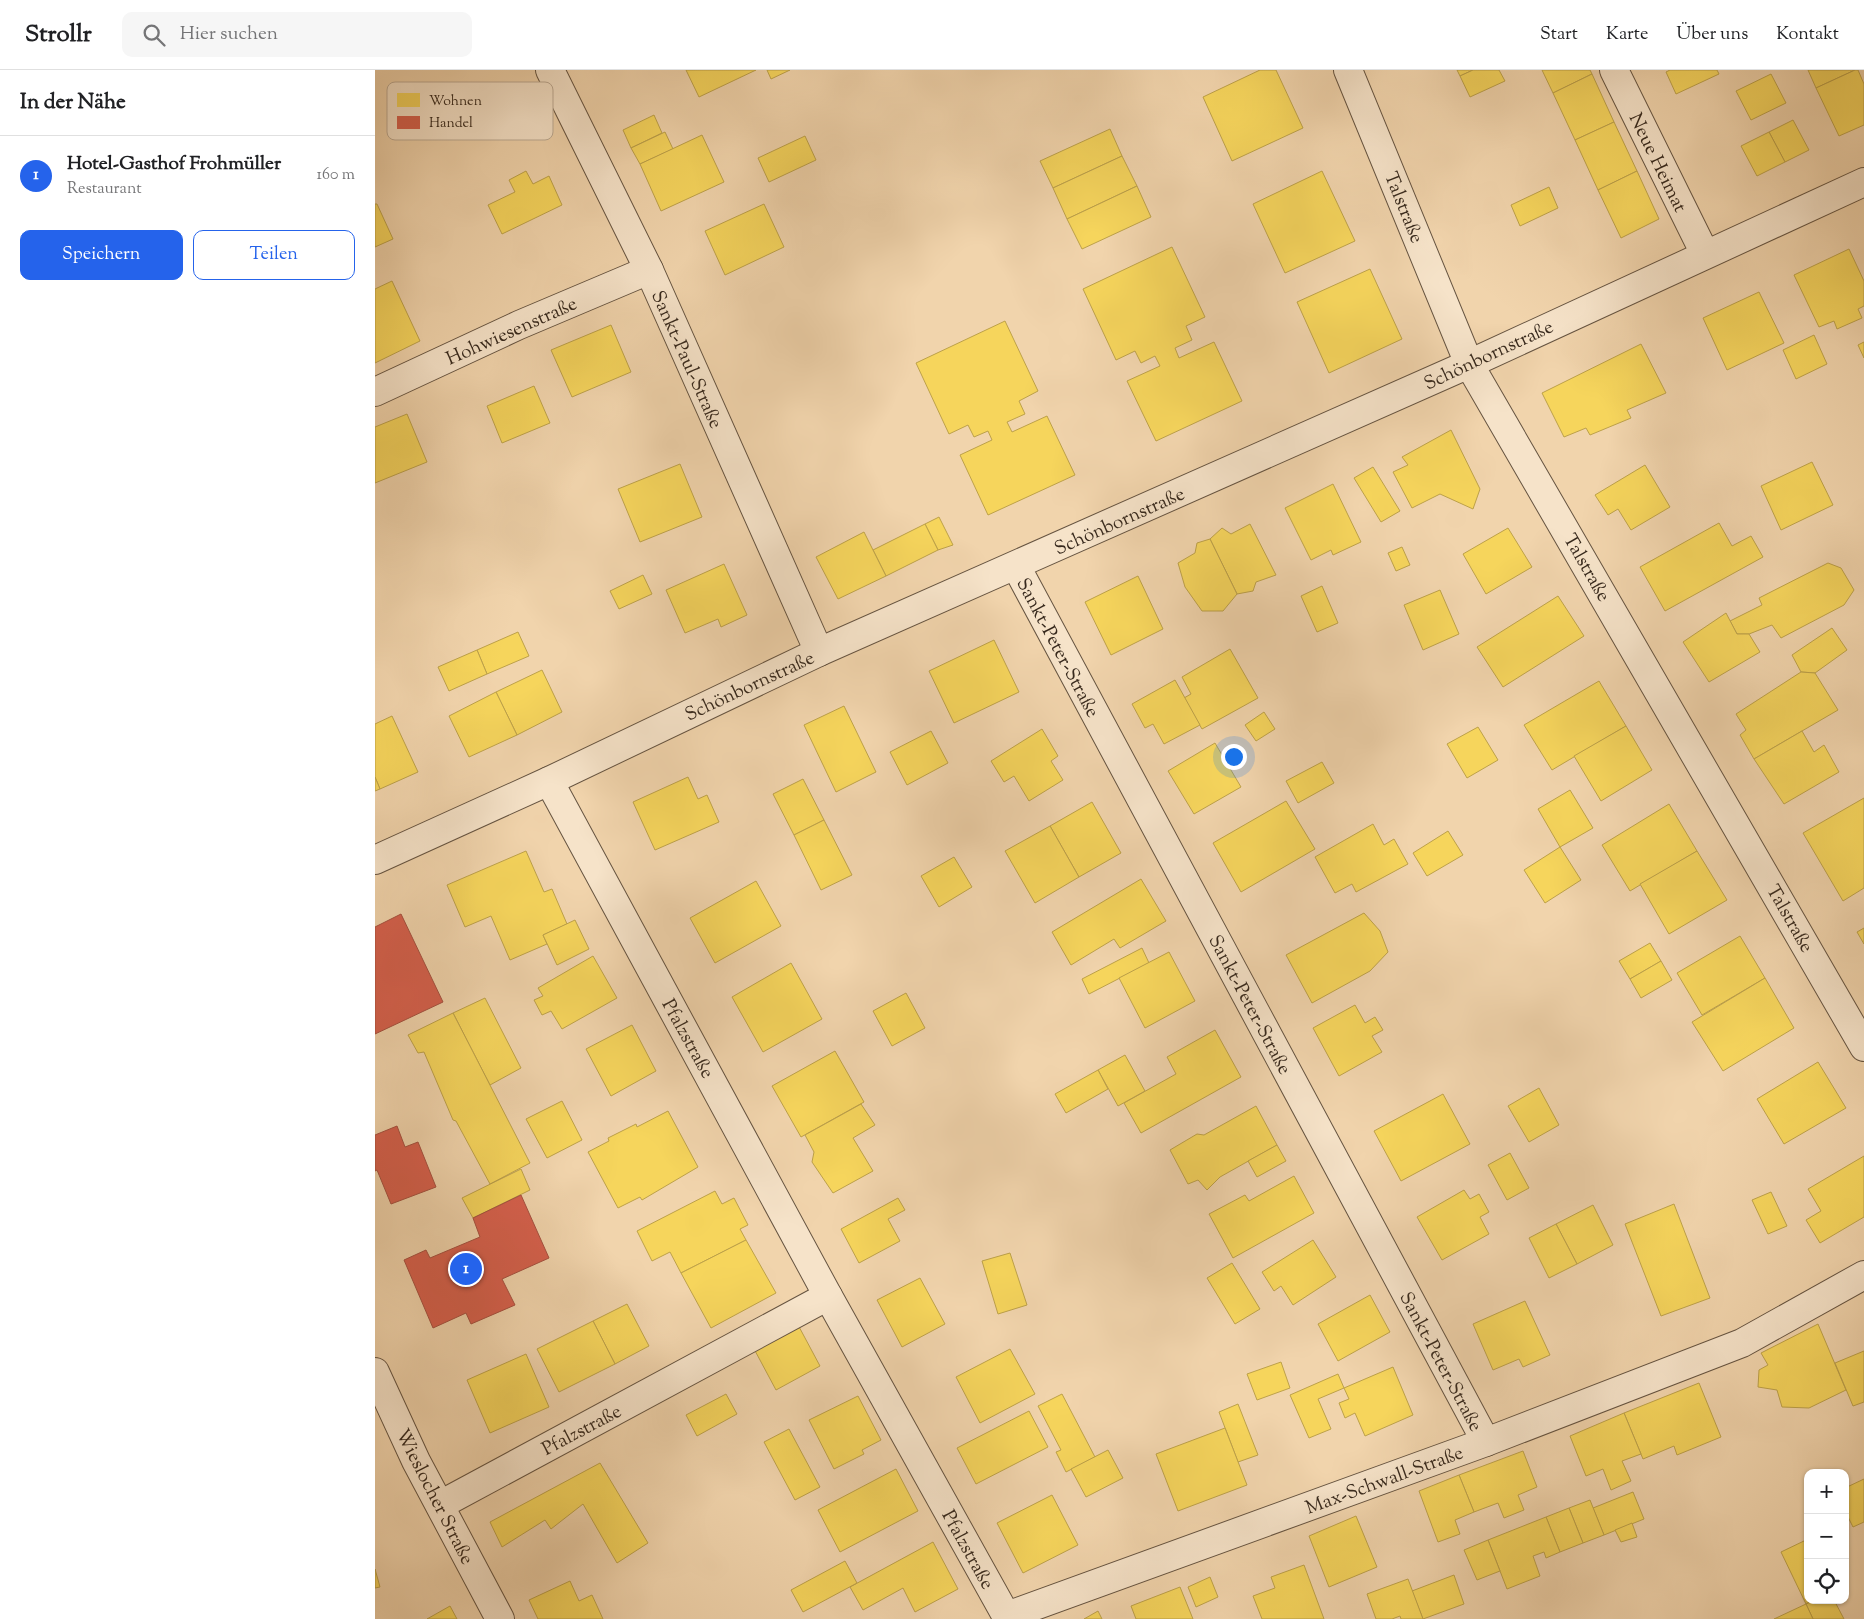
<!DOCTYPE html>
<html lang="de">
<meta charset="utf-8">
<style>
:root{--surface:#fff;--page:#f6f6f6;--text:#202124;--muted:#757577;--line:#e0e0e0;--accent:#2563eb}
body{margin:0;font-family:"Sorts Mill Goudy",serif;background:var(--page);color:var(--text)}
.controls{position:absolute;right:15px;bottom:15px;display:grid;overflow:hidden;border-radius:10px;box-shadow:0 1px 4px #0004}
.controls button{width:45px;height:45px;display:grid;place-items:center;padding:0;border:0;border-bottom:1px solid var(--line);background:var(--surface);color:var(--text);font:25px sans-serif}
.you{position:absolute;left:858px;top:686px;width:18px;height:18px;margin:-12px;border:4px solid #fff;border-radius:50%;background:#1a73e8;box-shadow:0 0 0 8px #1a73e833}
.badge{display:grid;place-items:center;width:32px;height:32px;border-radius:50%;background:var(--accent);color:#fff;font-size:16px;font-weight:700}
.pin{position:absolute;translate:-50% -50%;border:2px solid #fff;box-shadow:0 1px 5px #0006}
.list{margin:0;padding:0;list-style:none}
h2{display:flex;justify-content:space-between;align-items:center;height:65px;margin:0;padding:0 20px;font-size:21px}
h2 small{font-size:16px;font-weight:400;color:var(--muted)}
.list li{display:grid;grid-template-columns:32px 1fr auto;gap:15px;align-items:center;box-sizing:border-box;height:80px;padding:0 20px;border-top:1px solid var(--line)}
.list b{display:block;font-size:19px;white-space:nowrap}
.list p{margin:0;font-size:16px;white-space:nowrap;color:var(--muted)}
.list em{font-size:16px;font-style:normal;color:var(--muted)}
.actions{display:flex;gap:10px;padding:15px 20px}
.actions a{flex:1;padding:11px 0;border:1px solid var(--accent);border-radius:10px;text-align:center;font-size:18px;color:var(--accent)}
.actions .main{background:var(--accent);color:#fff}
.icon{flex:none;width:28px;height:28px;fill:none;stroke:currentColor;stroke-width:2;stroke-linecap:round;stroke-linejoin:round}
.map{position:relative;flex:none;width:1489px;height:1549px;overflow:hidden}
header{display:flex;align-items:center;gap:30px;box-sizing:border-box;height:70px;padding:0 25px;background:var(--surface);border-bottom:1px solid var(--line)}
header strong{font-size:24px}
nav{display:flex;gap:28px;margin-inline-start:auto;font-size:18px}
.search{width:350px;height:45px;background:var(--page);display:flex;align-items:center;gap:12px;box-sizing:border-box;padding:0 18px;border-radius:10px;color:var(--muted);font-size:19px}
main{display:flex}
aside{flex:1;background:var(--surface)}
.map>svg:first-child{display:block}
</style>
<header>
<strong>Strollr</strong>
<div class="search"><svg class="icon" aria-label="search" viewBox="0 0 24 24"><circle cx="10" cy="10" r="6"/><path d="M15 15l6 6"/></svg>Hier suchen</div>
<nav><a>Start</a><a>Karte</a><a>Über uns</a><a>Kontakt</a></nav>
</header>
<main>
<aside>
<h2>In der Nähe<small></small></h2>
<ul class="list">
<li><span class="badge">1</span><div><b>Hotel-Gasthof Frohmüller</b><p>Restaurant</p></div><em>160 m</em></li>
</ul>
<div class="actions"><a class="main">Speichern</a><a>Teilen</a></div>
</aside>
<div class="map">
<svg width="1489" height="1549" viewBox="0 0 1489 1549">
<rect width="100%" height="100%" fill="#f1d4ac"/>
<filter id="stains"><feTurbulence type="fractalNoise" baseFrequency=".004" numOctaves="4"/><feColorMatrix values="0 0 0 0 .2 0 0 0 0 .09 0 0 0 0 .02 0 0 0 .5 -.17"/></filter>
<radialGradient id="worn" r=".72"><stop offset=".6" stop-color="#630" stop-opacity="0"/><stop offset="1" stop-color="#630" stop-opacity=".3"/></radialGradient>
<g fill="#f6d55c" stroke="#bda149">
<path d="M311 0H381L324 27Z"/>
<path d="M392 0H415L396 9Z"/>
<path d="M885 0H901L928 58 857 91 828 27Z"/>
<path d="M1082 0H1098L1085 6Z"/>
<path d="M1098 0H1124L1130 11 1095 27 1085 6Z"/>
<path d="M1167 0H1215L1217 4 1178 23Z"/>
<path d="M1295 0H1342L1344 4 1301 24 1291 2Z"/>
<path d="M1433 0H1480L1441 18Z"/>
<path d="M1480 0H1483L1489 14V55L1464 66 1441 18Z"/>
<path d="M1217 4 1239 52 1200 70 1178 23Z"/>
<path d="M1396 4 1411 33 1376 50 1361 21Z"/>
<path d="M279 45 287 63 256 78 248 60Z"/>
<path d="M1418 50 1434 80 1410 92 1394 62Z"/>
<path d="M1239 52 1262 101 1223 120 1200 70Z"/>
<path d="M735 59 747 86 678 118 665 91Z"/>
<path d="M290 62 298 79 265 94 256 78Z"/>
<path d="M1394 62 1410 92 1382 106 1366 76Z"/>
<path d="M327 65 349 112 286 141 265 94Z"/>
<path d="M430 66 441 90 394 112 383 88Z"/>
<path d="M747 86 762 116 692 149 678 118Z"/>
<path d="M151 101 158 114 174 106 187 135 127 164 113 135 140 122 134 110Z"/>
<path d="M947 101 980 171 910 203 878 134Z"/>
<path d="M1262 101 1284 149 1246 168 1223 120Z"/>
<path d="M762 116 776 147 707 179 692 149Z"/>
<path d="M1174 117 1183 138 1145 156 1136 135Z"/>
<path d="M0 134H2L18 169 0 177Z"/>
<path d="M389 134 409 177 350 205 330 161Z"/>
<path d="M797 177 830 247 811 256 817 270 800 278 804 288 839 272 867 331 781 371 752 311 785 296 780 286 766 293 760 281 741 290 708 219Z"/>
<path d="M1474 179 1489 211V236L1483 239 1487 248 1462 259 1459 251 1444 257 1419 205Z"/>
<path d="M995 199 1027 269 954 303 922 232Z"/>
<path d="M17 211 45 271 0 293V219Z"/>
<path d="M1384 222 1409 273 1352 300 1328 248Z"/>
<path d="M630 251 663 321 644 331 650 344 632 352 637 362 672 346 700 405 613 445 585 385 617 370 613 361 599 367 593 355 574 364 541 293Z"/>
<path d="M236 255 256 302 197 327 176 280Z"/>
<path d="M1439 265 1452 294 1421 309 1408 280Z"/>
<path d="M1489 272V288L1483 275Z"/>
<path d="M1266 274 1291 323 1252 340 1256 348 1215 365 1211 358 1189 367 1167 323Z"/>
<path d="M159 316 175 353 127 373 112 336Z"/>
<path d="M32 344 52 392 0 413V357Z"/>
<path d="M1076 360 1105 419 1098 439 1065 424 1037 438 1018 402 1033 395 1027 387Z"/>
<path d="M1437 392 1458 435 1406 460 1386 416Z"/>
<path d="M305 394 327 447 265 472 243 419Z"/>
<path d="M1270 395 1295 437 1256 460 1243 439 1233 445 1220 425Z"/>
<path d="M998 397 1025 441 1006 452 979 408Z"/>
<path d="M958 414 986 472 958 485 956 480 936 490 910 438Z"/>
<path d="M564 447 578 475 563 480 550 454Z"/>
<path d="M1344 453 1357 476 1376 466 1388 487 1290 541 1265 497Z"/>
<path d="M550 454 563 480 511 506 498 480Z"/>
<path d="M875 454 901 505 881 512 878 521 862 524 835 469 847 458 856 464Z"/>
<path d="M1133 458 1157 497 1111 524 1088 484Z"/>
<path d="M489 462 511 506 463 529 441 487Z"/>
<path d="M835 469 862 524 848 541H827L810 517 803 493 820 483 822 473Z"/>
<path d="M1027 477 1035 495 1021 501 1013 483Z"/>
<path d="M1453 493 1466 498 1479 520 1469 535 1406 568 1397 555 1374 564H1362L1355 551 1387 535 1384 528Z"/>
<path d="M349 494 372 545 346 557 343 549 310 563 291 520Z"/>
<path d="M268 505 277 524 244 539 235 521Z"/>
<path d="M763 506 788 559 736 585 710 532Z"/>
<path d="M947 516 963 553 942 562 926 526Z"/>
<path d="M1065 520 1084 564 1048 580 1029 535Z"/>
<path d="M1183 526 1209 566 1128 617 1102 577Z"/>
<path d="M1351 543 1362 564H1374L1385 582 1334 612 1308 572Z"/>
<path d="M1457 558 1472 580 1440 603 1426 602 1417 585Z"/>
<path d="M143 562 154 586 112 604 102 580Z"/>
<path d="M619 570 644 622 579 653 554 601Z"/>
<path d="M855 579 883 628 827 659 809 628 816 624 807 607Z"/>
<path d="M102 580 112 604 74 621 63 597Z"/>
<path d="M167 600 187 642 142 665 121 622Z"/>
<path d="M1426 602 1440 603 1463 640 1379 689 1365 665 1371 660 1361 644Z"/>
<path d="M800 610 825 655 789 674 778 654 770 658 757 634Z"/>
<path d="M1224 611 1251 656 1177 700 1149 655Z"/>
<path d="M121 622 142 665 94 687 74 646Z"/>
<path d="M469 636 501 702 461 722 429 655Z"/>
<path d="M889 642 900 659 881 671 870 655Z"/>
<path d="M17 646 43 702 5 719 0 707V654Z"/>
<path d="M1251 656 1277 700 1226 731 1199 686Z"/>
<path d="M1103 657 1123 690 1092 708 1072 674Z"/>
<path d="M667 659 683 686 676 691 688 710 654 731 639 706 629 712 616 691Z"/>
<path d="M556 661 573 693 532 715 515 682Z"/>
<path d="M1427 661 1439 682 1449 675 1464 702 1409 734 1379 689Z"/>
<path d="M840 673 866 717 819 744 793 701Z"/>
<path d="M947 692 959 713 923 733 911 711Z"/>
<path d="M0 707 5 719 0 721Z"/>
<path d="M313 707 323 729 332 725 344 752 280 780 258 732Z"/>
<path d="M428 709 449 750 419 765 398 724Z"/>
<path d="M1195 720 1218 758 1185 777 1163 739Z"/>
<path d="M1489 728V818L1468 831 1428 763Z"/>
<path d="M911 731 940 779 866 822 838 773Z"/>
<path d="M717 732 746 783 704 807 675 756Z"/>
<path d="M1294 734 1322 781 1255 821 1227 775Z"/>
<path d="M449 750 477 805 446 820 419 765Z"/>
<path d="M998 754 1009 775 1019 769 1033 794 981 822 977 814 960 823 940 787Z"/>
<path d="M675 756 704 807 660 833 630 781Z"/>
<path d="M1073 761 1088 785 1052 806 1038 783Z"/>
<path d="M1185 777 1206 810 1170 833 1149 800Z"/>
<path d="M151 781 169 822 177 819 192 854 168 865 172 874 135 890 116 846 90 857 72 815Z"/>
<path d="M1322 781 1352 830 1294 864 1265 814Z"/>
<path d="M579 787 597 817 564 837 546 806Z"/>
<path d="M766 809 791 851 745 878 739 869 696 895 677 862Z"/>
<path d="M381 811 406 856 340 893 315 848Z"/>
<path d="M989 843 1005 861 1013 882 995 901 937 933 911 885Z"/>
<path d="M200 850 214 879 182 895 168 865Z"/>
<path d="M1489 858V874L1482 862Z"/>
<path d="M1365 866 1390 908 1327 945 1302 903Z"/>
<path d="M1275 873 1286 891 1255 909 1244 891Z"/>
<path d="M767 878 774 893 714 924 707 909Z"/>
<path d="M794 882 820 931 770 958 744 908Z"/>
<path d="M218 886 242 928 187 959 176 941 167 945 159 930 168 926 163 918Z"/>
<path d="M1286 891 1297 910 1266 928 1255 909Z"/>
<path d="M416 893 447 949 388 982 357 927Z"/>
<path d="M1390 908 1419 958 1348 1001 1317 952Z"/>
<path d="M531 923 550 958 517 976 498 941Z"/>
<path d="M110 928 146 998 115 1015 78 943Z"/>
<path d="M980 935 990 953 1000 947 1008 960 997 966 1007 982 964 1006 938 958Z"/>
<path d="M78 943 155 1093 115 1114 81 1051 78 1050 49 982 43 983 33 965Z"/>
<path d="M257 955 281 1001 236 1026 211 979Z"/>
<path d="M840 960 866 1007 766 1063 749 1033 801 1004 792 987Z"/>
<path d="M460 981 489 1032 426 1067 397 1016Z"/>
<path d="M750 985 770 1021 743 1036 723 1000Z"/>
<path d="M1443 992 1471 1038 1409 1074 1382 1029Z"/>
<path d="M723 1000 733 1019 691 1043 680 1024Z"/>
<path d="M1164 1018 1184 1055 1154 1072 1133 1036Z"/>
<path d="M1068 1024 1095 1074 1026 1111 999 1061Z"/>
<path d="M187 1031 207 1070 172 1088 151 1049Z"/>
<path d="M486 1034 500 1055 478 1068 498 1101 458 1123 437 1092 439 1082 430 1065Z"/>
<path d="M881 1036 902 1075 845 1107 832 1120 823 1110 813 1114 795 1080 822 1064 829 1065Z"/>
<path d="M293 1041 323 1097 267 1130 265 1127 243 1138 213 1082 234 1071 233 1068 261 1054 262 1057Z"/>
<path d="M902 1075 911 1091 882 1107 873 1091Z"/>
<path d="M1135 1083 1154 1118 1132 1130 1113 1095Z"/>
<path d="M1489 1086V1147L1445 1173 1431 1150 1446 1141 1433 1119Z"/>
<path d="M146 1099 155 1120 98 1148 87 1128Z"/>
<path d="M919 1106 939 1143 858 1188 834 1144 870 1125 874 1131Z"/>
<path d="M1089 1120 1095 1129 1104 1124 1114 1142 1105 1147 1114 1164 1067 1190 1042 1147Z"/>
<path d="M340 1121 347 1134 359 1128 373 1155 365 1159 371 1170 306 1203 295 1182 277 1191 262 1161Z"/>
<path d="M1396 1122 1412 1156 1393 1164 1377 1130Z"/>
<path d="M523 1128 530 1140 513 1149 525 1171 484 1193 466 1159Z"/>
<path d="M1299 1134 1335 1228 1286 1246 1250 1154Z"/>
<path d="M1218 1135 1238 1175 1202 1194 1181 1154Z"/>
<path d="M1181 1154 1202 1194 1174 1208 1154 1168Z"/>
<path d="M371 1170 401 1223 336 1258 306 1203Z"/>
<path d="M938 1170 961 1207 918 1235 906 1216 899 1221 887 1202Z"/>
<path d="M635 1183 652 1235 623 1244 607 1191Z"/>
<path d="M857 1193 885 1239 860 1254 832 1208Z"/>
<path d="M545 1208 570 1254 527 1277 502 1230Z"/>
<path d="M995 1225 1015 1262 963 1291 943 1254Z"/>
<path d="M1150 1231 1175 1285 1148 1297 1144 1289 1118 1300 1098 1254Z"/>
<path d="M252 1234 274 1276 240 1294 218 1251Z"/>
<path d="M218 1251 240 1294 184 1322 162 1279Z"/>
<path d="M422 1253 445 1296 401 1320 378 1277Z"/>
<path d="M1443 1254 1471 1320 1434 1338 1407 1337 1402 1320 1383 1317 1384 1300 1393 1295 1386 1283Z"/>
<path d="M635 1279 660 1324 605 1353 581 1307Z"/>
<path d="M1489 1281V1332L1478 1336 1460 1293Z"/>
<path d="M151 1284 174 1337 115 1363 92 1310Z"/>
<path d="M906 1292 915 1318 882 1330 872 1304Z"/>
<path d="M1018 1297 1038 1345 990 1366 980 1343 970 1348 964 1333 974 1329 969 1318Z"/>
<path d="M963 1304 969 1318 943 1329 956 1359 934 1368 915 1325Z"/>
<path d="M1324 1313 1346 1367 1302 1385 1299 1376 1268 1389 1249 1343Z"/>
<path d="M351 1324 362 1344 322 1366 311 1345Z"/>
<path d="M687 1324 720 1387 691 1402 681 1382 686 1380 663 1336Z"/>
<path d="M483 1326 506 1370 487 1380 489 1384 459 1399 434 1350Z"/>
<path d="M863 1334 883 1385 863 1392 844 1342Z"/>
<path d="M654 1341 673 1377 601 1414 582 1378Z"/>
<path d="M1249 1343 1266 1384 1247 1391 1256 1411 1236 1420 1228 1399 1211 1406 1195 1366Z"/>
<path d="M850 1358 872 1415 803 1441 781 1384Z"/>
<path d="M414 1359 445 1417 420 1430 389 1372Z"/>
<path d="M733 1380 748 1408 711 1427 696 1399Z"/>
<path d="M1148 1381 1162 1417 1143 1425 1149 1440 1129 1448 1123 1433 1099 1442 1084 1405Z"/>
<path d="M225 1393 273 1473 242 1493 208 1434 176 1459 170 1450 127 1477 115 1452Z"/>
<path d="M521 1399 543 1441 465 1482 443 1440Z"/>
<path d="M1084 1405 1099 1442 1080 1450 1085 1464 1063 1472 1044 1421Z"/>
<path d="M1489 1409V1452L1478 1457 1470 1441V1418Z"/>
<path d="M1258 1422 1269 1449 1229 1465 1218 1438Z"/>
<path d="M677 1425 703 1475 648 1503 622 1453Z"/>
<path d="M1215 1430 1229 1465 1208 1473 1194 1438Z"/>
<path d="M1194 1438 1208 1473 1185 1482 1171 1447Z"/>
<path d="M981 1446 1002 1497 954 1517 934 1466Z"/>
<path d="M1171 1447 1185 1482 1171 1488 1169 1482 1158 1486 1165 1506 1132 1519 1113 1470Z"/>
<path d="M1257 1453 1262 1467 1246 1472 1240 1460Z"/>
<path d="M1113 1470 1125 1501 1102 1510 1089 1480Z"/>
<path d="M1431 1470 1433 1475V1530H1439L1431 1534 1406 1482Z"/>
<path d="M558 1472 583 1519 540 1542 528 1518 488 1540 475 1517Z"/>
<path d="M470 1491 482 1513 428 1542 416 1520Z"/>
<path d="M929 1495 949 1549H887L878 1526 900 1518 896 1507Z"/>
<path d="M0 1499 5 1517 0 1518Z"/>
<path d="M1079 1505 1089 1534 1048 1549 1037 1521Z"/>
<path d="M835 1507 843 1527 821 1537 813 1517Z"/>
<path d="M1033 1509 1048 1549H1026L1025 1546 1017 1549H1001L992 1524Z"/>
<path d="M195 1511 204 1531 217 1525 228 1549H163L154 1530Z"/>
<path d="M805 1517 818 1549H761L756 1536Z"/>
<path d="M1439 1530H1459L1469 1549H1438L1431 1534Z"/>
<path d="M1431 1534 1438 1549H1399Z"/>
<path d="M75 1536 82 1549H52Z"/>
<path d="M723 1541 727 1549H709Z"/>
</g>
<g fill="#d6604d" stroke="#a6503f">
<path d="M26 844 68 932 0 964V857Z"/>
<path d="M22 1056 30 1077 43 1072 61 1117 16 1134 2 1100 0 1101V1065Z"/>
<path d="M146 1125 174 1188 127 1209 140 1235 96 1254 91 1243 58 1258 29 1190 51 1180 55 1188 105 1167 98 1148Z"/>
</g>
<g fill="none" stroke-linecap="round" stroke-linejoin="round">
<g stroke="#665441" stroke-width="30">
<g id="minor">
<path d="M175 0 274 200 444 582"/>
<path d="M973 0 1094 294 1489 977"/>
<path d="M1239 0 1330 184"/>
<path d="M0 322 144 255 274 200"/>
<path d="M641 496 1111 1372"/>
<path d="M174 711 453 1226 633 1549"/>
<path d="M0 790 174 711 444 582 1094 294 1489 112"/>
<path d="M0 1302 41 1391 125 1549"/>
<path d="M65 1435 453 1226"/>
<path d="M632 1546 1111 1372 1367 1273 1489 1205"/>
</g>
</g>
<use href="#minor" stroke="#f6e3c9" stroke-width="28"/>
</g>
<g text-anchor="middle" stroke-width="5" stroke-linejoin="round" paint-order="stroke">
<g font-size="19" fill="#37291d" stroke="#f6e3c9">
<text transform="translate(1284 92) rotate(64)" y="7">Neue Heimat</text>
<text transform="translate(1030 137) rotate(68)" y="7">Talstraße</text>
<text transform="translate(136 260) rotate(-24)" y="7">Hohwiesenstraße</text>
<text transform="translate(1113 284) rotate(-25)" y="7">Schönbornstraße</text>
<text transform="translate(313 289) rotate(66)" y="7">Sankt-Paul-Straße</text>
<text transform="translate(744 450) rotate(-24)" y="7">Schönbornstraße</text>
<text transform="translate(1213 497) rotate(60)" y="7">Talstraße</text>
<text transform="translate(684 577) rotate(62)" y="7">Sankt-Peter-Straße</text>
<text transform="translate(374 615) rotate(-25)" y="7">Schönbornstraße</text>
<text transform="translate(1416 848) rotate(60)" y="7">Talstraße</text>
<text transform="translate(876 934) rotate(62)" y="7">Sankt-Peter-Straße</text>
<text transform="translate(314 968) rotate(61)" y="7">Pfalzstraße</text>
<text transform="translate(1067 1291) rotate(62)" y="7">Sankt-Peter-Straße</text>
<text transform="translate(206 1359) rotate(-28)" y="7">Pfalzstraße</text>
<text transform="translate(1009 1409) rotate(-20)" y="7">Max-Schwall-Straße</text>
<text transform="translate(61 1426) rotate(63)" y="7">Wieslocher Straße</text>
<text transform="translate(594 1479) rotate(61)" y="7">Pfalzstraße</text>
</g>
</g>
<rect x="12" y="12" width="166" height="58" rx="8" fill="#f6e3c9" stroke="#bdab95" stroke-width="1"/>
<rect x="22" y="23" width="23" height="14" fill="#f6d55c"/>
<rect x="22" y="46" width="23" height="13" fill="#d6604d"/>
<g font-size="14" fill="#37291d">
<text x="54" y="35">Wohnen</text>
<text x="54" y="57">Handel</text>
</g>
<rect width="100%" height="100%" filter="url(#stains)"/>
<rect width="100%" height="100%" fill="url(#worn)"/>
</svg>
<div class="controls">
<button>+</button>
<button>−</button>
<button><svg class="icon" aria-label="locate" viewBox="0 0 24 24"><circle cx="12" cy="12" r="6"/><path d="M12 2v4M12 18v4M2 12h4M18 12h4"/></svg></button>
</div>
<div class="you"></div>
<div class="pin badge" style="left:91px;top:1199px">1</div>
</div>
</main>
